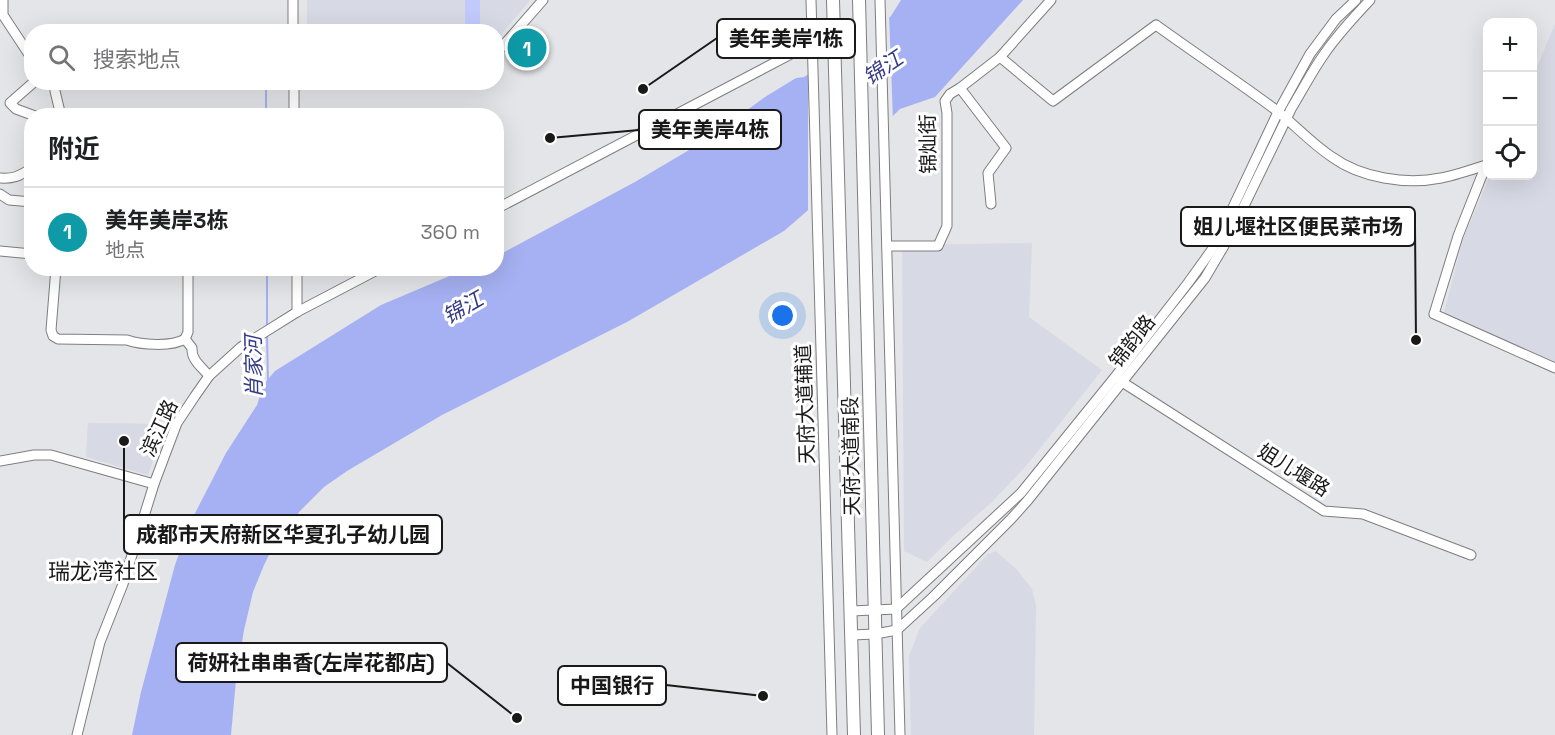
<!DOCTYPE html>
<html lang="zh">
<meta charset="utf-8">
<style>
:root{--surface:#fff;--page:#f6f6f6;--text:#202124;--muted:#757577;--line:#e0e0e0;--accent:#8d791f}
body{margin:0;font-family:"Space Grotesk","Noto Sans SC",sans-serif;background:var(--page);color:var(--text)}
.controls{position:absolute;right:18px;top:18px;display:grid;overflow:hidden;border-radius:12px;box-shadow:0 6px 24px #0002}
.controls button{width:54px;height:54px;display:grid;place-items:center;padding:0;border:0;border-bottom:2px solid var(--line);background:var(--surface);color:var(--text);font:30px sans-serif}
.you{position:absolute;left:783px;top:316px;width:21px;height:21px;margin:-15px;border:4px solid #fff;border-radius:50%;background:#1a73e8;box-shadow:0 0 0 9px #1a73e833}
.badge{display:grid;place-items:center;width:39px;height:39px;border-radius:50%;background:var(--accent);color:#fff;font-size:20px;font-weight:700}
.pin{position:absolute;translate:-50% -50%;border:3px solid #fff;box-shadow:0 2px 6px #0006}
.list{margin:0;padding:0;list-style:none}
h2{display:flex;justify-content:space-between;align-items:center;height:78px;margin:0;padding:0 24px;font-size:26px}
h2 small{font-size:20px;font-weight:400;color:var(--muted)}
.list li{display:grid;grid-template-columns:39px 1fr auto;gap:18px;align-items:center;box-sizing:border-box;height:90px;padding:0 24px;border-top:2px solid var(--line)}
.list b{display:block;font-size:22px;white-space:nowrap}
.list p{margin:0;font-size:20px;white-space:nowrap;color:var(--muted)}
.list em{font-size:20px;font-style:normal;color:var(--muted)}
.icon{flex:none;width:33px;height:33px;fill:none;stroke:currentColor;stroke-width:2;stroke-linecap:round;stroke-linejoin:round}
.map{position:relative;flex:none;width:1555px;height:735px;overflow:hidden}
.search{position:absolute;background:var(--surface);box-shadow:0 6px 24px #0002;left:24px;top:24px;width:480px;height:66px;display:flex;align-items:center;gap:15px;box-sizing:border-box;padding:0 21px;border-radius:24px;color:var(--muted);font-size:22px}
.panel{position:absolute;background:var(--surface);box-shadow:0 6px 24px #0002;left:24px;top:108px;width:480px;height:168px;border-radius:24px}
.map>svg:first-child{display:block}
</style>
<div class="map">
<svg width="1555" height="735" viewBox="0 0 1555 735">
<rect width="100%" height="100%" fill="#e4e5e8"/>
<g fill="#d7d9e4">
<path d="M307 0H530L497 40 496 32 307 31Z"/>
<path d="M1555 24V366L1443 316 1463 239 1490 176H1532L1533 76Z"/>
<path d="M1032 243 1029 317 1102 370 1027 465 992 502 954 535 927 562 904 551 902 245Z"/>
<path d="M88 423 166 424 148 475 86 457Z"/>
<path d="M996 551 1018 571 1032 589 1036 606 1034 735H911L909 656 920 628 988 554Z"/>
</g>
<path fill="#c1cafb" d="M465 0H495H480V29H465Z"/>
<path fill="#a5b1f2" d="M901 0H1023L935 97 900 109 850 158 814 205 784 231 627 322 442 415 347 471 324 487 300 511 276 541 264 565 253 592 244 630 236 680 231 735H132L141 692 175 565 190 523 226 453 257 405 264 384 275 371 381 305 466 269 496 268 497 256 635 182 706 140 765 97 796 78 804 77 847 50 891 16Z"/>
<path fill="#e4e5e8" d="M889 14 893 120 853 160 831 191 817 208 808 215V71L846 47Z"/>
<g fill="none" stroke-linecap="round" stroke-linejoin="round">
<g stroke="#a5b1f2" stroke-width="2">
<path d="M266 82V116"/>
<path d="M267 268V326"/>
<path d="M267 334 268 383"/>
</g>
<g stroke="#7e7e81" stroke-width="11">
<g id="minor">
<path d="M3 0V15L32 59"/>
<path d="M293 0V32"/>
<path d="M811 0 832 735"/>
<path d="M880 0 900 735"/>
<path d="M496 48H501L543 0"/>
<path d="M1000 57 1053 101 1156 25C1196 54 1237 81 1276 110 1295 125 1311 143 1332 157 1361 178 1406 185 1441 178 1456 175 1471 170 1486 165"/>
<path d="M34 82 10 103 16 109 35 116"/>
<path d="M294 82V116"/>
<path d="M960 88 1006 148 988 173 991 204"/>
<path d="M55 91 61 116"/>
<path d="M1486 165 1458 236 1434 314 1555 368"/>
<path d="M0 178C15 179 19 176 32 168"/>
<path d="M0 194 9 200 32 202"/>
<path d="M496 209 812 43"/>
<path d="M887 246H938L947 226V113L945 101 950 94 960 88 1000 57 1051 0"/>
<path d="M0 251 32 254"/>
<path d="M56 268 51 330 53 336 58 339 127 340C141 345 172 347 185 339L192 348C191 360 202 367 209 376"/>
<path d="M297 268V312"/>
<path d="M185 339 188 332V268"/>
<path d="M1119 380 1324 511 1363 514 1471 555"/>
<path d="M0 461 34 455H51L154 484"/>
<path d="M851 611 896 609 1021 493 1115 377 1188 283 1211 251 1227 220 1278 112 1310 54 1336 19 1356 0"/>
<path d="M852 635 875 634 897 630 934 596 1011 519 1028 500 1205 278 1228 239 1291 109C1302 91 1312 71 1325 53 1338 34 1354 17 1370 0"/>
<path d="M77 735 100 642 123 584 154 484 177 423 195 396 209 376 241 347 297 312 381 268"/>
</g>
</g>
<g stroke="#7e7e81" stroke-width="14">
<g id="major">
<path d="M833 0 854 735"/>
<path d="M859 0 878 735"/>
</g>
</g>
<use href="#minor" stroke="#fff" stroke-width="9"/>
<use href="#major" stroke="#fff" stroke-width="12"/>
</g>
<g text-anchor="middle" stroke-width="6" stroke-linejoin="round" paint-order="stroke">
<g font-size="20" fill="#19191a" stroke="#fff">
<text transform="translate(928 144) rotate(-91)" y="7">锦灿街</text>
<text transform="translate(1132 341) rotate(-52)" y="7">锦韵路</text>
<text transform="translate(805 404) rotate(-92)" y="7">天府大道辅道</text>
<text transform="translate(159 428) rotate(-65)" y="7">滨江路</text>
<text transform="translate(851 456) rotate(-91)" y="7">天府大道南段</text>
<text transform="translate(1294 470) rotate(32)" y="7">姐儿堰路</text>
</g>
<g font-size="21" font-style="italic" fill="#353a85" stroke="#fff">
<text transform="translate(883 68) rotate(-34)" y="7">锦江</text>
<text transform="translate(463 308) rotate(-30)" y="7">锦江</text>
<text transform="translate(254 367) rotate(-91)" y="7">肖家河</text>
</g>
<g font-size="22" fill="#19191a" stroke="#fff">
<text x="103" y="579">瑞龙湾社区</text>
</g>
</g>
<path fill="none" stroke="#19191a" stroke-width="2" d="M643 89L717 38M550 138L639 130M1416 340L1415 227M124 441L124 535M517 718L447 663M763 696L666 685"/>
<g fill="#19191a" stroke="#fff" stroke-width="2">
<circle cx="643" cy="89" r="6"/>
<circle cx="550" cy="138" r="6"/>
<circle cx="1416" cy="340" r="6"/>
<circle cx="124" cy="441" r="6"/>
<circle cx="517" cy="718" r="6"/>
<circle cx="763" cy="696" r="6"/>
</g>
<g fill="#fff" stroke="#19191a" stroke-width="2">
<rect x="717" y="19" width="138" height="39" rx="6"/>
<rect x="639" y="110" width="142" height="39" rx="6"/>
<rect x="1181" y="207" width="234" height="39" rx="6"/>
<rect x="124" y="515" width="318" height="39" rx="6"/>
<rect x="176" y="643" width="271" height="39" rx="6"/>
<rect x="558" y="666" width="108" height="39" rx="6"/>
</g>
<g font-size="21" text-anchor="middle" font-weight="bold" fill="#19191a">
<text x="786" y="46">美年美岸1栋</text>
<text x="710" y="137">美年美岸4栋</text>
<text x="1298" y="234">姐儿堰社区便民菜市场</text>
<text x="283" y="542">成都市天府新区华夏孔子幼儿园</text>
<text x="311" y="670">荷妍社串串香(左岸花都店)</text>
<text x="612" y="693">中国银行</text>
</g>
</svg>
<div class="controls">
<button>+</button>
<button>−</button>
<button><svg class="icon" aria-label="locate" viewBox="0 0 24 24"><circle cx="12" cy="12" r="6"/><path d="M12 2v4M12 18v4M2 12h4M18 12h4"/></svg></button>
</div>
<div class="you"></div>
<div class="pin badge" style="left:527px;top:48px;background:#0f9aa8">1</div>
<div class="search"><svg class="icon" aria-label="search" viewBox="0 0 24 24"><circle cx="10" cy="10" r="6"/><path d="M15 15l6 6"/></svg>搜索地点</div>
<section class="panel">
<h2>附近<small></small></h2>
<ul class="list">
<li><span class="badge" style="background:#0f9aa8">1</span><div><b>美年美岸3栋</b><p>地点</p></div><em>360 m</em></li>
</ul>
</section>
</div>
